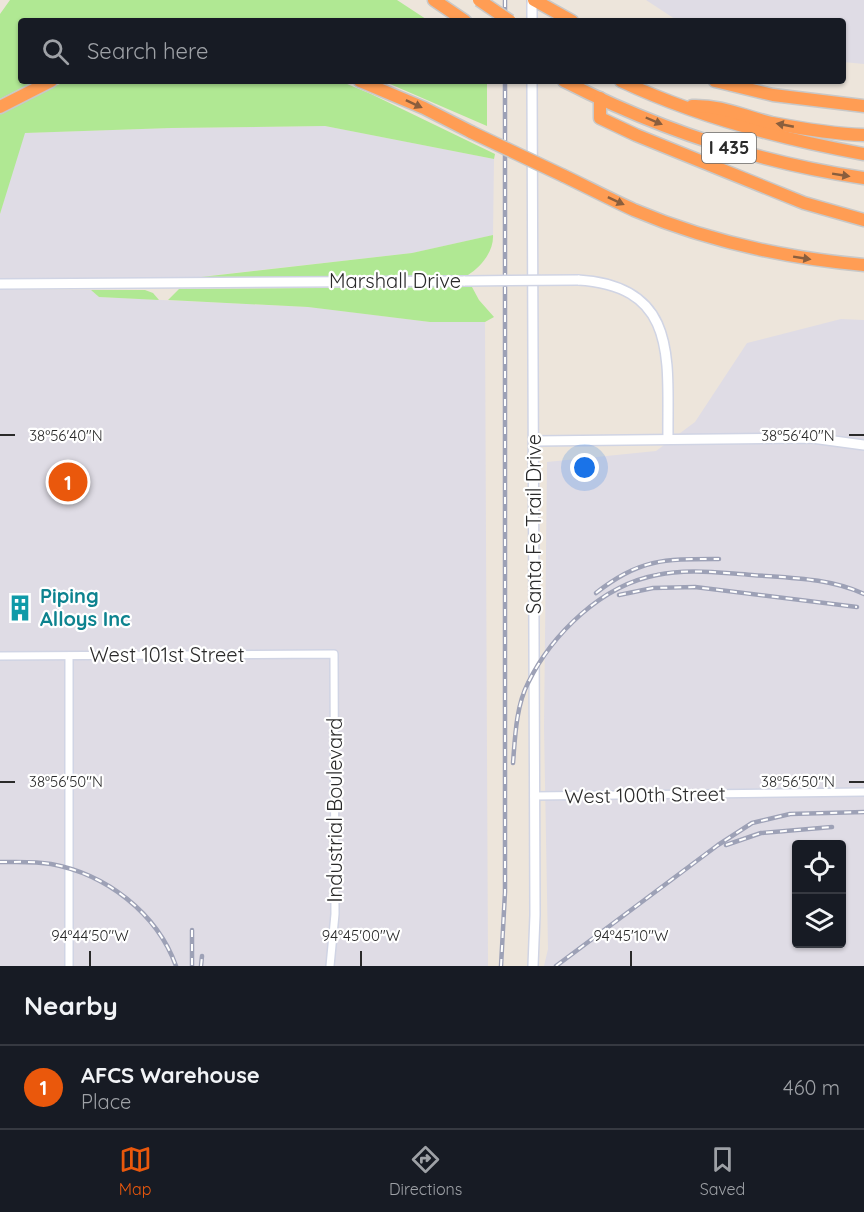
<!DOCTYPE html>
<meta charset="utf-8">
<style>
:root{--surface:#171b24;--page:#242831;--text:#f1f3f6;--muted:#9ea1a6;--line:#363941;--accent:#ea580c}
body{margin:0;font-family:Quicksand,sans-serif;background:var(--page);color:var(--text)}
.controls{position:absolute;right:18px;bottom:18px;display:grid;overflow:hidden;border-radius:6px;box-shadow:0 2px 4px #0004}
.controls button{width:54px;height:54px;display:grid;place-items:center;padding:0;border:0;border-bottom:2px solid var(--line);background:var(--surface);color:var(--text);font:30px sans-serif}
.you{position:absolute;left:585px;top:468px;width:21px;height:21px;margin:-15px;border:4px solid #fff;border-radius:50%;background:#1a73e8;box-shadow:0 0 0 9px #1a73e833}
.badge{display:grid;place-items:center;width:39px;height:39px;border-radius:50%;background:var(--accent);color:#fff;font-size:20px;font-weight:700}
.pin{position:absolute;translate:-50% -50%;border:3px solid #fff;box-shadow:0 2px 6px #0006}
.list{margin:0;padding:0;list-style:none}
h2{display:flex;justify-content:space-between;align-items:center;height:78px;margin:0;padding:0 24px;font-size:26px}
h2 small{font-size:20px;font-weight:400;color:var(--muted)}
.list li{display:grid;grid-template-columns:39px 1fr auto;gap:18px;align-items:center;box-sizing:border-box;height:84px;padding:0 24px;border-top:2px solid var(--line)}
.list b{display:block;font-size:22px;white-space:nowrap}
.list p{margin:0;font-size:20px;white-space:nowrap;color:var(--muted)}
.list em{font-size:20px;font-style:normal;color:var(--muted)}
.icon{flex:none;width:33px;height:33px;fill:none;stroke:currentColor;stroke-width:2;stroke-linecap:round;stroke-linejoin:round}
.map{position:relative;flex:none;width:864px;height:966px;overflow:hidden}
.search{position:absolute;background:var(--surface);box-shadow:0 2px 4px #0004;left:18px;right:18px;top:18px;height:66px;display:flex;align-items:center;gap:15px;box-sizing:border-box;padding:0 21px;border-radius:6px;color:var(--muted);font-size:22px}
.sheet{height:162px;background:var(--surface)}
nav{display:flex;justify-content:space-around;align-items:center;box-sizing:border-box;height:84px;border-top:2px solid var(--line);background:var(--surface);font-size:16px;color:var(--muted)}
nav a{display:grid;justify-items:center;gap:3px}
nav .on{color:var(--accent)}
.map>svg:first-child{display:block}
</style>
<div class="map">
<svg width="864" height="966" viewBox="0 0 864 966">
<rect width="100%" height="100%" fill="#ede5db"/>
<g fill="#dfdce5" fill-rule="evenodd">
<path d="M646 0H864V64L843 62V21H678Z"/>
<path d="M325 126 494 159 493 235 412 253 190 278 0 279V214L24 133 171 128Z"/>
<path d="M0 290H91L99 297 309 307 430 322H485L488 966H0Z"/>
<path d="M841 319 864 320V966H544L548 949 544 727 547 462 656 451 695 422 747 343ZM796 844H842V944H796Z"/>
</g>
<g fill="#b0e893">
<path d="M10 0H397L429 21H21V81H35L0 99V14Z"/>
<path d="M67 81H340L371 94 495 154 494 159 325 126 171 128 25 133 0 214V113L36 94Z"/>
<path d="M383 81H487V126Z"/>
<path d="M493 235C494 251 481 267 468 275L206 278 201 277 412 253Z"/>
<path d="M472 287 479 300 494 317 485 322H430L308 307 168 300 179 289Z"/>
<path d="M91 290H145L153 293 159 300 99 297Z"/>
</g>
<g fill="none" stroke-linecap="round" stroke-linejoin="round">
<g stroke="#d0d4e4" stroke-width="10">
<g id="street">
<path d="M0 656 334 654 335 914 330 966"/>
<path d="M69 656V966"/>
<path d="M534 796 864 792"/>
</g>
</g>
<g stroke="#d0d4e4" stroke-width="12">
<g id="secondary">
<path d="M532 21V0"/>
<path d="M532 81 535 915 533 966"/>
<path d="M578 280C680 286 667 362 668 439"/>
<path d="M0 284 465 281"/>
<path d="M535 441 812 438 864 445"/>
</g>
</g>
<g stroke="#c8c8c8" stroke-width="15">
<g id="highway">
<path d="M434 0 465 21"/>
<path d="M534 0 572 21"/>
<path d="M360 81 424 108 471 132"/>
<path d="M564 81C658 129 760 163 864 178"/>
<path d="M621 81C698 117 781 139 864 154"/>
<path d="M715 81 773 95 864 106"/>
<path d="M600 98V118L636 135 804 203 864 220"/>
<path d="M692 106C723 105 742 116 772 123 803 129 833 134 864 135"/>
<path d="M0 107 51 81"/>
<path d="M564 176C587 187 610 199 634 210 707 241 785 258 864 265"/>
</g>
</g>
<use href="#street" stroke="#fff" stroke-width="7"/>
<use href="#secondary" stroke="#fff" stroke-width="9"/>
<use href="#highway" stroke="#ff9d54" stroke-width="12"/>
<g stroke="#9da1b6" stroke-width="4.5">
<g id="rail">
<path d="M505 0V21"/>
<path d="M596 593C640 558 666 559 719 559"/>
<path d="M619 595 653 588 695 587 857 607"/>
<path d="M513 763C515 738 516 706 528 683 552 634 602 585 657 575 688 568 721 573 752 575 791 578 829 578 864 594"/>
<path d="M726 845 761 833 832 827"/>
<path d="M0 862C17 862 34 861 51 864 106 874 157 913 176 966"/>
<path d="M192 930V966"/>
<path d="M201 966 202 956"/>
<path d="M501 966 505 892V81"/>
<path d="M556 966 718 845 752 823 790 814 864 812"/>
</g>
</g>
<use href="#rail" stroke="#fff" stroke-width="2" stroke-dasharray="7" stroke-linecap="butt"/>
<g stroke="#d0d4e4" stroke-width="12" stroke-linecap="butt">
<path id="secondary-bridge" d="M465 281 578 280"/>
</g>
<g stroke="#c8c8c8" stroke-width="15" stroke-linecap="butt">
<g id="highway-bridge">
<path d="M479 0 510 21"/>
<path d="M471 132 564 176"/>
</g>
</g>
<use href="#secondary-bridge" stroke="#fff" stroke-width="9"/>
<use href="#highway-bridge" stroke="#ff9d54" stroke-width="12"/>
</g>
<defs><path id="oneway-solid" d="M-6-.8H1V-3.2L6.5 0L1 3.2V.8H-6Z" transform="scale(1.5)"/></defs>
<g fill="#8a5e3d">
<use href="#oneway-solid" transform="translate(414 104) rotate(25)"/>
<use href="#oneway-solid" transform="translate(654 121) rotate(23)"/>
<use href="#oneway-solid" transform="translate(785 125) rotate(-169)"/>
<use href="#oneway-solid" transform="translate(841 175) rotate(9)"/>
<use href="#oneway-solid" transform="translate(616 201) rotate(25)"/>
<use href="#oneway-solid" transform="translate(802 258) rotate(9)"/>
</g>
<path fill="none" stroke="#2a2a2a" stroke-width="2" d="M0 435H15M849 435H864M0 782H15M849 782H864M90 951V966M361 951V966M631 951V966"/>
<defs>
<g id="building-bare" transform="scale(2.07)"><path d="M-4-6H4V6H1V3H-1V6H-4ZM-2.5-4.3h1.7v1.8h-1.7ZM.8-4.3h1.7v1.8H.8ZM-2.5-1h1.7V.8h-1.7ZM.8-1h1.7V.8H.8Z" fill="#0f9aa8" stroke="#fff" stroke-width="2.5" paint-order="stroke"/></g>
</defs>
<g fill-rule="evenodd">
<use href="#building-bare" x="20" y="608"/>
</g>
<g text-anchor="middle" stroke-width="4.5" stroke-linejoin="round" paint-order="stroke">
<rect fill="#fff" stroke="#6a6a6a" stroke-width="1.5" x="702" y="133" width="54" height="30" rx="4.5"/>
<g font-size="18" font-weight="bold" fill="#2a2a2a">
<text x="729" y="154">I 435</text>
</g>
<g font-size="20" fill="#2a2a2a" stroke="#fff">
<text x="395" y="288">Marshall Drive</text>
<text transform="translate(534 524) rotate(-90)" y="7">Santa Fe Trail Drive</text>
<text x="167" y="662">West 101st Street</text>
<text transform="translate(645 795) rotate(-1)" y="7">West 100th Street</text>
<text transform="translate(335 810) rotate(-90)" y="7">Industrial Boulevard</text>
</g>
<g font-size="20" font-weight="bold" fill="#0d838f" stroke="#fff" text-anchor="start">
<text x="40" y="603">Piping<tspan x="40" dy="23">Alloys Inc</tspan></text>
</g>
</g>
<g font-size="15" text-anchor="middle" fill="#2a2a2a" stroke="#fff" stroke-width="4.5" stroke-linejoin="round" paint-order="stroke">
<text x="798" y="441">38°56'40"N</text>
<text x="66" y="441">38°56'40"N</text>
<text x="798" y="787">38°56'50"N</text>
<text x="66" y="787">38°56'50"N</text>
<text x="90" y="941">94°44'50"W</text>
<text x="361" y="941">94°45'00"W</text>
<text x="631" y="941">94°45'10"W</text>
</g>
</svg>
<div class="controls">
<button><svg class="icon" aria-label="locate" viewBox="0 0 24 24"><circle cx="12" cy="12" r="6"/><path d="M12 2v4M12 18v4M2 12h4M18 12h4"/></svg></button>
<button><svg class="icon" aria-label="layers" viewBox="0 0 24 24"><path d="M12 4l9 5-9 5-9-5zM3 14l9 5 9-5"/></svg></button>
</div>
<div class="you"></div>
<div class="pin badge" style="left:68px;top:482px">1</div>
<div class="search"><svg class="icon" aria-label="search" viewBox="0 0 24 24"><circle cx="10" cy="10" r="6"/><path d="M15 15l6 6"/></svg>Search here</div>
</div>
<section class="sheet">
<h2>Nearby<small></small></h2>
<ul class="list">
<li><span class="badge">1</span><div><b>AFCS Warehouse</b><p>Place</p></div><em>460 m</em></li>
</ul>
</section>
<nav>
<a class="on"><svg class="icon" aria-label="map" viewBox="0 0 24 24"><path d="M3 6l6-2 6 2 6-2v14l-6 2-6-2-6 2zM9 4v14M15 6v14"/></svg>Map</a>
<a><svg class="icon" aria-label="directions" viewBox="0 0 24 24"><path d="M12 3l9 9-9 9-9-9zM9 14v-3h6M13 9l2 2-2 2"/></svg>Directions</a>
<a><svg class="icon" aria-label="saved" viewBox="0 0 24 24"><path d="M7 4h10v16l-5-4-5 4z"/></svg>Saved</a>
</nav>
